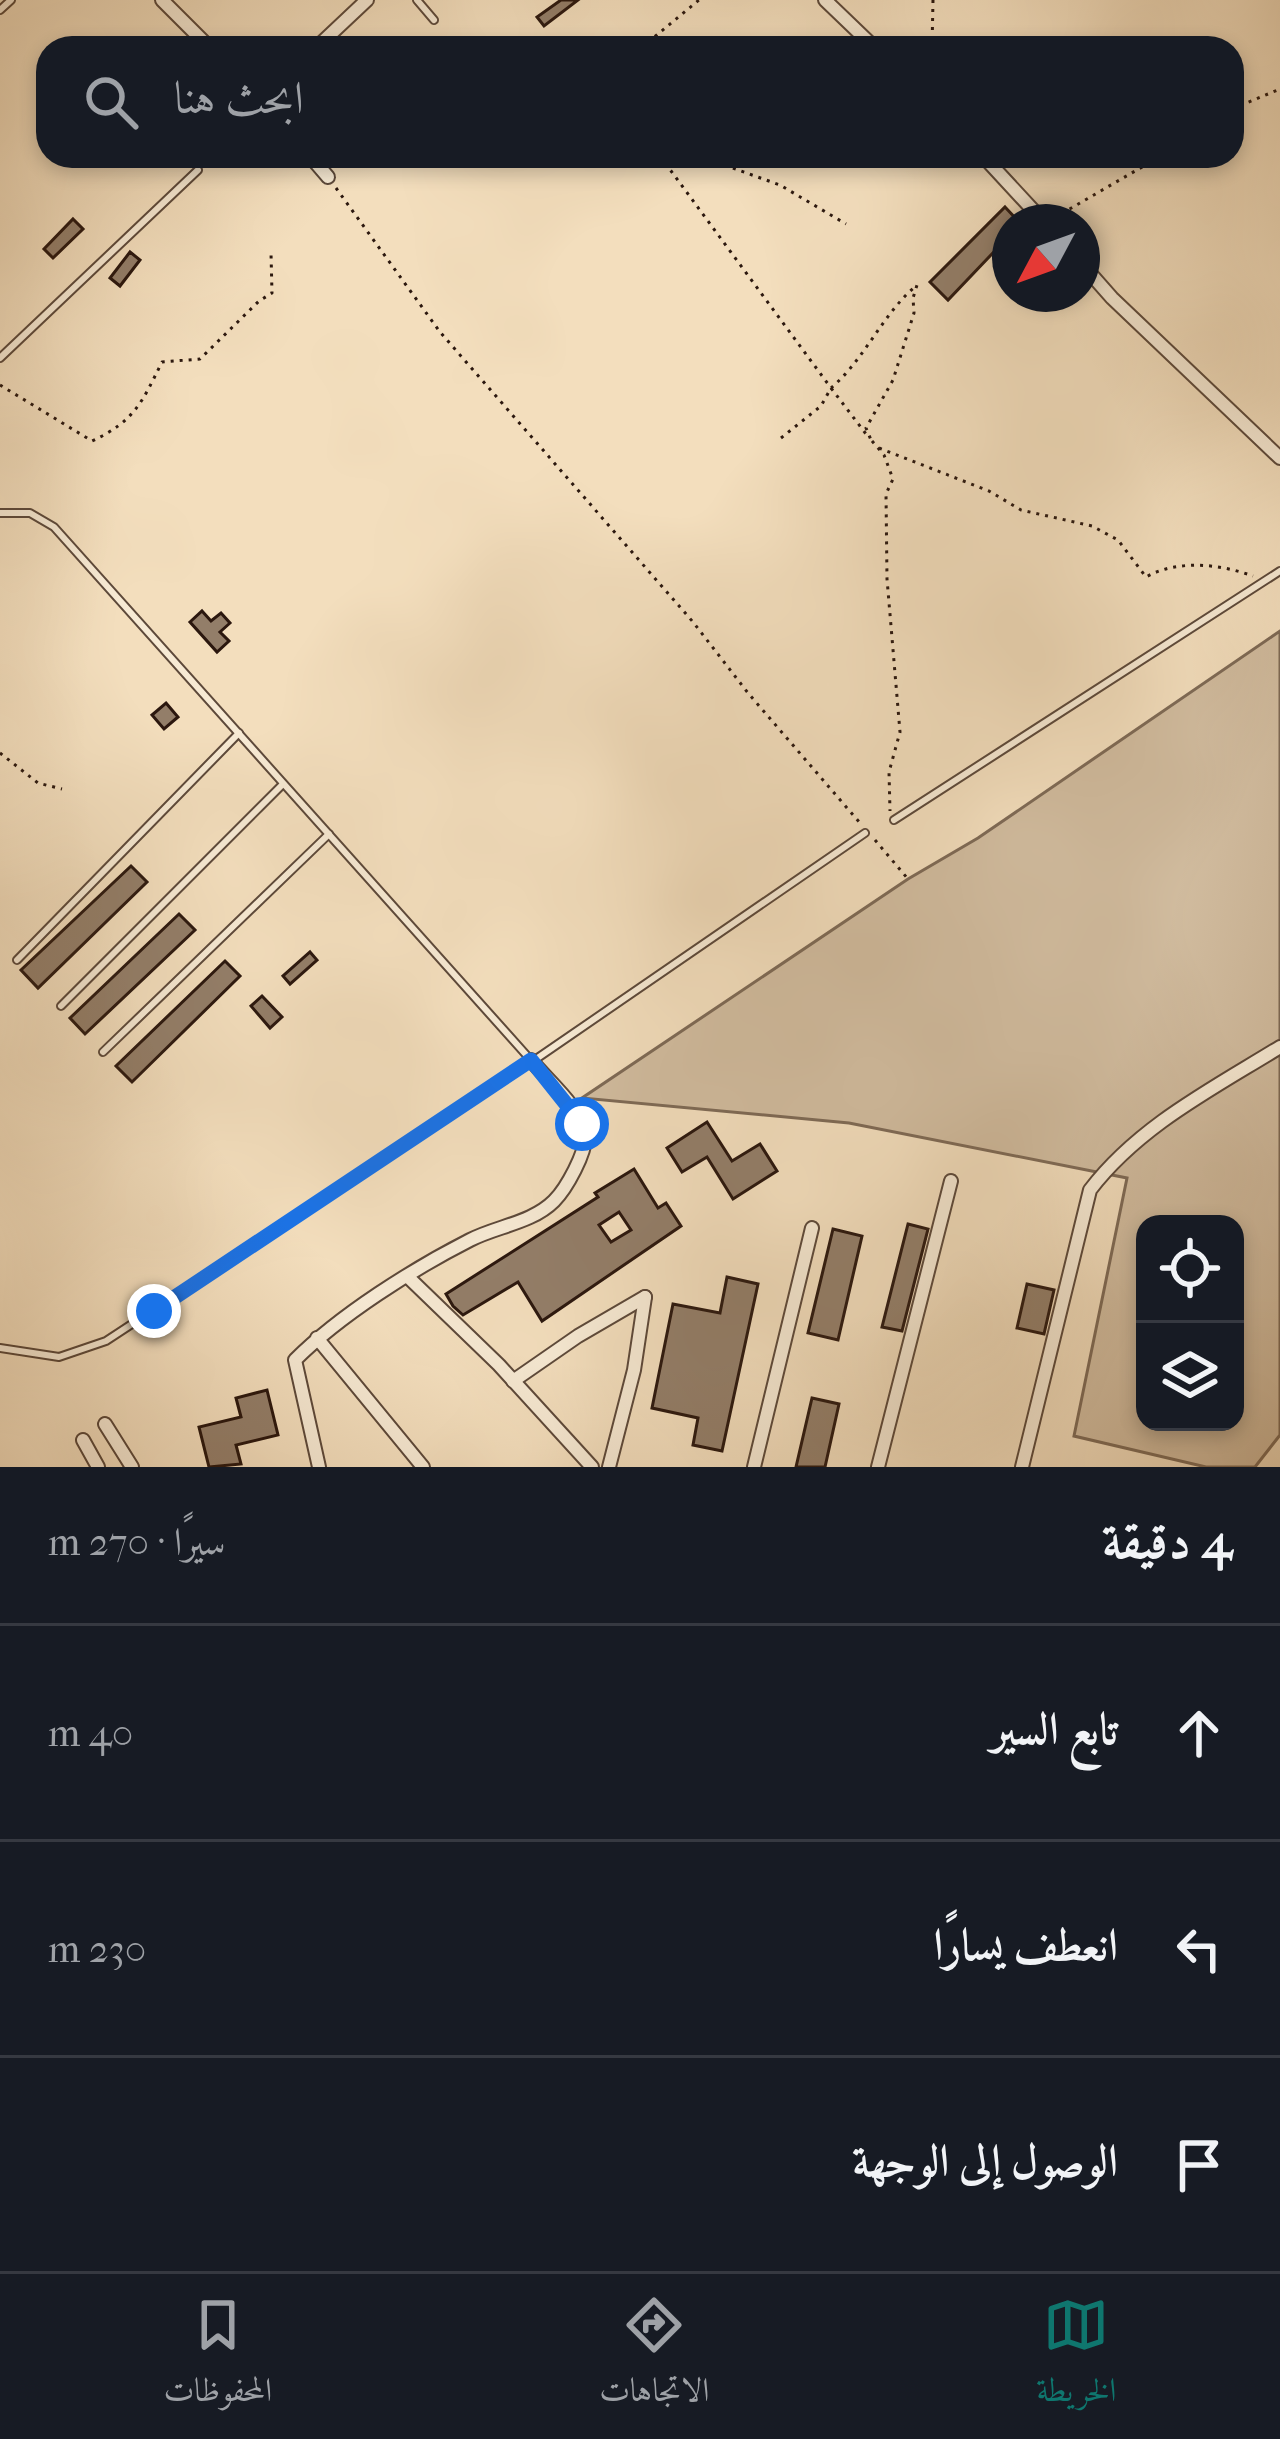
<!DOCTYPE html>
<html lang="ar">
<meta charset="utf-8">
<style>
:root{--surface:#171b24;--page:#20242c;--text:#f1f3f6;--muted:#9ea1a6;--line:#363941;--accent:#0f766e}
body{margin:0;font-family:"IM FELL French Canon",Amiri,serif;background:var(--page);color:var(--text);direction:rtl}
.controls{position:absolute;right:36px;bottom:36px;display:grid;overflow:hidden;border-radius:24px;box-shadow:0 6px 18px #0003}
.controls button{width:108px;height:108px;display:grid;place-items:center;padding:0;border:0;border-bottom:3px solid var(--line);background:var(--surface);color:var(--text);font:60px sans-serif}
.compass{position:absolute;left:992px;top:204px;width:108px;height:108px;border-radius:50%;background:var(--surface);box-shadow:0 6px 18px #0003;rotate:229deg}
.stop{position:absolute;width:36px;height:36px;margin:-27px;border:9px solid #1a73e8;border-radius:50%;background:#fff}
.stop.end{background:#1a73e8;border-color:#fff;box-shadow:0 3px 12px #0008}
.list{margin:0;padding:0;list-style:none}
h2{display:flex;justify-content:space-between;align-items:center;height:156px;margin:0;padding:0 48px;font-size:51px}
h2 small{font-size:39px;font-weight:400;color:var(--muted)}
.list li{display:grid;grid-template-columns:78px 1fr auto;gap:36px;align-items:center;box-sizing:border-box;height:216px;padding:0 48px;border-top:3px solid var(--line)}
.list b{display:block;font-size:45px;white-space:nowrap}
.list em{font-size:39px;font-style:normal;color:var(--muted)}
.icon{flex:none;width:66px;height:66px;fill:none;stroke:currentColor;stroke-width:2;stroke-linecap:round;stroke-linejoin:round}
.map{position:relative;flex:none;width:1280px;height:1467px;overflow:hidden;direction:ltr}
.search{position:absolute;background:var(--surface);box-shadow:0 6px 18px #0003;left:36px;right:36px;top:36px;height:132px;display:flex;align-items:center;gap:30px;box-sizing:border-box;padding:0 42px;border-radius:36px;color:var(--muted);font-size:45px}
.sheet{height:804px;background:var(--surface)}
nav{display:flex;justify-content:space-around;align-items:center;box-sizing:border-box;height:168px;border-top:3px solid var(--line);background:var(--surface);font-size:33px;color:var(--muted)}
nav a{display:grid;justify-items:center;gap:6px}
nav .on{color:var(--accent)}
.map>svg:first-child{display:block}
</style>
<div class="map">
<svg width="1280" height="1467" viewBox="0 0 1280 1467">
<rect width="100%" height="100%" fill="#f3debd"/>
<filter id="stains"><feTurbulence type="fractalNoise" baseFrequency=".00167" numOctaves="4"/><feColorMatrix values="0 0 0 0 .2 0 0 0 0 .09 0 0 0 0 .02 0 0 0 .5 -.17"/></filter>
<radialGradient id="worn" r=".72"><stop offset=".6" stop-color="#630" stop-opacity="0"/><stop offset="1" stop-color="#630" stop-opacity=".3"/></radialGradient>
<path fill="#d1bc9f" stroke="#7e6a56" stroke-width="3" fill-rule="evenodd" d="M1280 631V1435L1255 1467H1206L1074 1436 1127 1178 849 1123 582 1098 908 879 978 838ZM1145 1224H1235V1422H1145Z"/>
<g fill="#937e69" stroke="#2b170e" stroke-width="3" fill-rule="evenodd">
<path d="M561 0H578L544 26 537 17Z"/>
<path d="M1005 207 1019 222H1010V235L948 300 930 282Z"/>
<path d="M73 219 83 229 53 258 44 249Z"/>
<path d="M130 252 140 260 120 286 110 278Z"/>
<path d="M202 611 211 621 221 613 230 623 220 632 229 641 217 652 190 622Z"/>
<path d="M166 703 178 717 164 729 152 715Z"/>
<path d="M131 866 147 882 38 988 21 970Z"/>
<path d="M179 914 195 930 85 1034 70 1018Z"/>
<path d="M310 952 317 960 290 984 283 976Z"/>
<path d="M225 961 240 976 132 1082 116 1066Z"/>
<path d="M262 996 282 1017 270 1028 251 1006Z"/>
<path d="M707 1122 732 1161 760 1144 777 1171 733 1199 707 1157 682 1172 667 1148Z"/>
<path d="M634 1169 658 1208 666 1203 681 1226 542 1321 518 1282 463 1315 453 1306 446 1294 598 1197 595 1193ZM619 1212 631 1230 611 1242 599 1225Z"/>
<path d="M908 1224 928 1229 902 1331 882 1327Z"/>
<path d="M833 1229 862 1236 838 1340 808 1333Z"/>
<path d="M727 1277 758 1284 722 1451 693 1445 698 1418 652 1408 673 1304 720 1313Z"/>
<path d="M1027 1284 1054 1290 1044 1334 1017 1328Z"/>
<path d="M267 1390 278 1435 236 1445 241 1464 209 1467 199 1427 241 1417 236 1398Z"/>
<path d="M812 1398 839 1404 825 1467H796Z"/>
</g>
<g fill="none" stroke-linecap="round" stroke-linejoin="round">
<g stroke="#5d493a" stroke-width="10">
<g id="service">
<path d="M417 0 434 20"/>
<path d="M0 10 11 0"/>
<path d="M0 358 198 170"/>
<path d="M0 513H30L54 527 529 1058"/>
<path d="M894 820 1280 571"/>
<path d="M17 960 239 733"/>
<path d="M61 1006 283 784"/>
<path d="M103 1052 329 834"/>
<path d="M0 1348 59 1357 106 1341 539 1057 865 833"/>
</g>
</g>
<g stroke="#5d493a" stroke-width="16">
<g id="minor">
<path d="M162 0 210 48"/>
<path d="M825 0 875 48"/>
<path d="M316 48 367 0"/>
<path d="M310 156 328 177"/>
<path d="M983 156 1044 222"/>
<path d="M1082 264 1112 298 1280 458"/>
<path d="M408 1277 499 1365 592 1467"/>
<path d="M317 1338 423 1467"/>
<path d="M513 1381 578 1336 645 1297"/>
<path d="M105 1424 132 1467"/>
<path d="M83 1440 98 1467"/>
<path d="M319 1467 295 1360C340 1315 413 1269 470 1240 497 1226 532 1223 554 1201 566 1189 587 1152 585 1135 582 1108 547 1080 531 1060"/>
<path d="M609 1467 634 1370 645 1297"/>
<path d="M754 1467 812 1228"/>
<path d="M878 1467 951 1181"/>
<path d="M1022 1467 1090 1190C1139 1126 1212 1089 1280 1047"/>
</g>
</g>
<g stroke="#2b170e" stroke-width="3" stroke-dasharray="3 6" stroke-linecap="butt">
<path d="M641 48 699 0"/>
<path d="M932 48 933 0"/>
<path d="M1232 109 1280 89"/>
<path d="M660 156 831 388C866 358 882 314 917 285L913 298 914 313 893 380 866 428 871 440"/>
<path d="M699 156 780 185 846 224"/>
<path d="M336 188 440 332 693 622 748 693 860 823"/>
<path d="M1054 218 1161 156"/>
<path d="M0 385 92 441C135 421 142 402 162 362L200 359 259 301 272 293 271 253"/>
<path d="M781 438 821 406 831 388 866 434"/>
<path d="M872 441 884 455 893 479 886 494 887 579 900 732 889 772 890 811"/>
<path d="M879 448 989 491 1021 510 1092 526 1118 540 1146 577C1178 559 1220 564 1253 576"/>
<path d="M0 753 38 783 62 789"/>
<path d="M875 840 908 879"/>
</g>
<use href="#service" stroke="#f7ead4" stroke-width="6"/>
<use href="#minor" stroke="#f7ead4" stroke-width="12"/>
</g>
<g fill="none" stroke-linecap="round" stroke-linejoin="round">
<path stroke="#1a73e8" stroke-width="15" d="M154 1311 531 1060 582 1124"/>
</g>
<rect width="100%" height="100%" filter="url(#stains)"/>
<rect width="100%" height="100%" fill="url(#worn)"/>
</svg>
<div class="controls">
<button><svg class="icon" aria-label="locate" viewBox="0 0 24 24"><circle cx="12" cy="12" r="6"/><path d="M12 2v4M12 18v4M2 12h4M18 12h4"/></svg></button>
<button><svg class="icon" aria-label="layers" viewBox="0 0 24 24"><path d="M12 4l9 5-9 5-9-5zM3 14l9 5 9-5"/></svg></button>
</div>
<svg class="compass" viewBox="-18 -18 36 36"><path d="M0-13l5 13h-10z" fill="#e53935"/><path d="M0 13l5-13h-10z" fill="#9ea1a6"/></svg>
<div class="stop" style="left:582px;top:1124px"></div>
<div class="stop end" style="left:154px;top:1311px"></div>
<div class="search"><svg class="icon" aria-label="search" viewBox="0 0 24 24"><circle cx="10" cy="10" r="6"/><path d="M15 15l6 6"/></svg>ابحث هنا</div>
</div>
<section class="sheet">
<h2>4 دقيقة<small>سيرًا · 270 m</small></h2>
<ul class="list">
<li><svg class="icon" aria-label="ahead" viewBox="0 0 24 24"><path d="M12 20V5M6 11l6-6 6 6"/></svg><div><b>تابع السير</b></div><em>40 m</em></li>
<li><svg class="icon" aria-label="left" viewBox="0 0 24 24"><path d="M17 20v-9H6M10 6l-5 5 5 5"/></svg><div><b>انعطف يسارًا</b></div><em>230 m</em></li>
<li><svg class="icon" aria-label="arrive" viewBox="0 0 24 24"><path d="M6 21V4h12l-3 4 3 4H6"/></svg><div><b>الوصول إلى الوجهة</b></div></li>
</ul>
</section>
<nav>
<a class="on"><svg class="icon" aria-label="map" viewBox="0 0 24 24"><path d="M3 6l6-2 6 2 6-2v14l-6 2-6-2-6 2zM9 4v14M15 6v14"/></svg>الخريطة</a>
<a><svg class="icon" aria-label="directions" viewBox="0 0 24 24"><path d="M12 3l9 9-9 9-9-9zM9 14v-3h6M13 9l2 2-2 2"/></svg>الاتجاهات</a>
<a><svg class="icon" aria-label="saved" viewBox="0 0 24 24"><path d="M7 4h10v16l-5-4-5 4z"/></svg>المحفوظات</a>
</nav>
